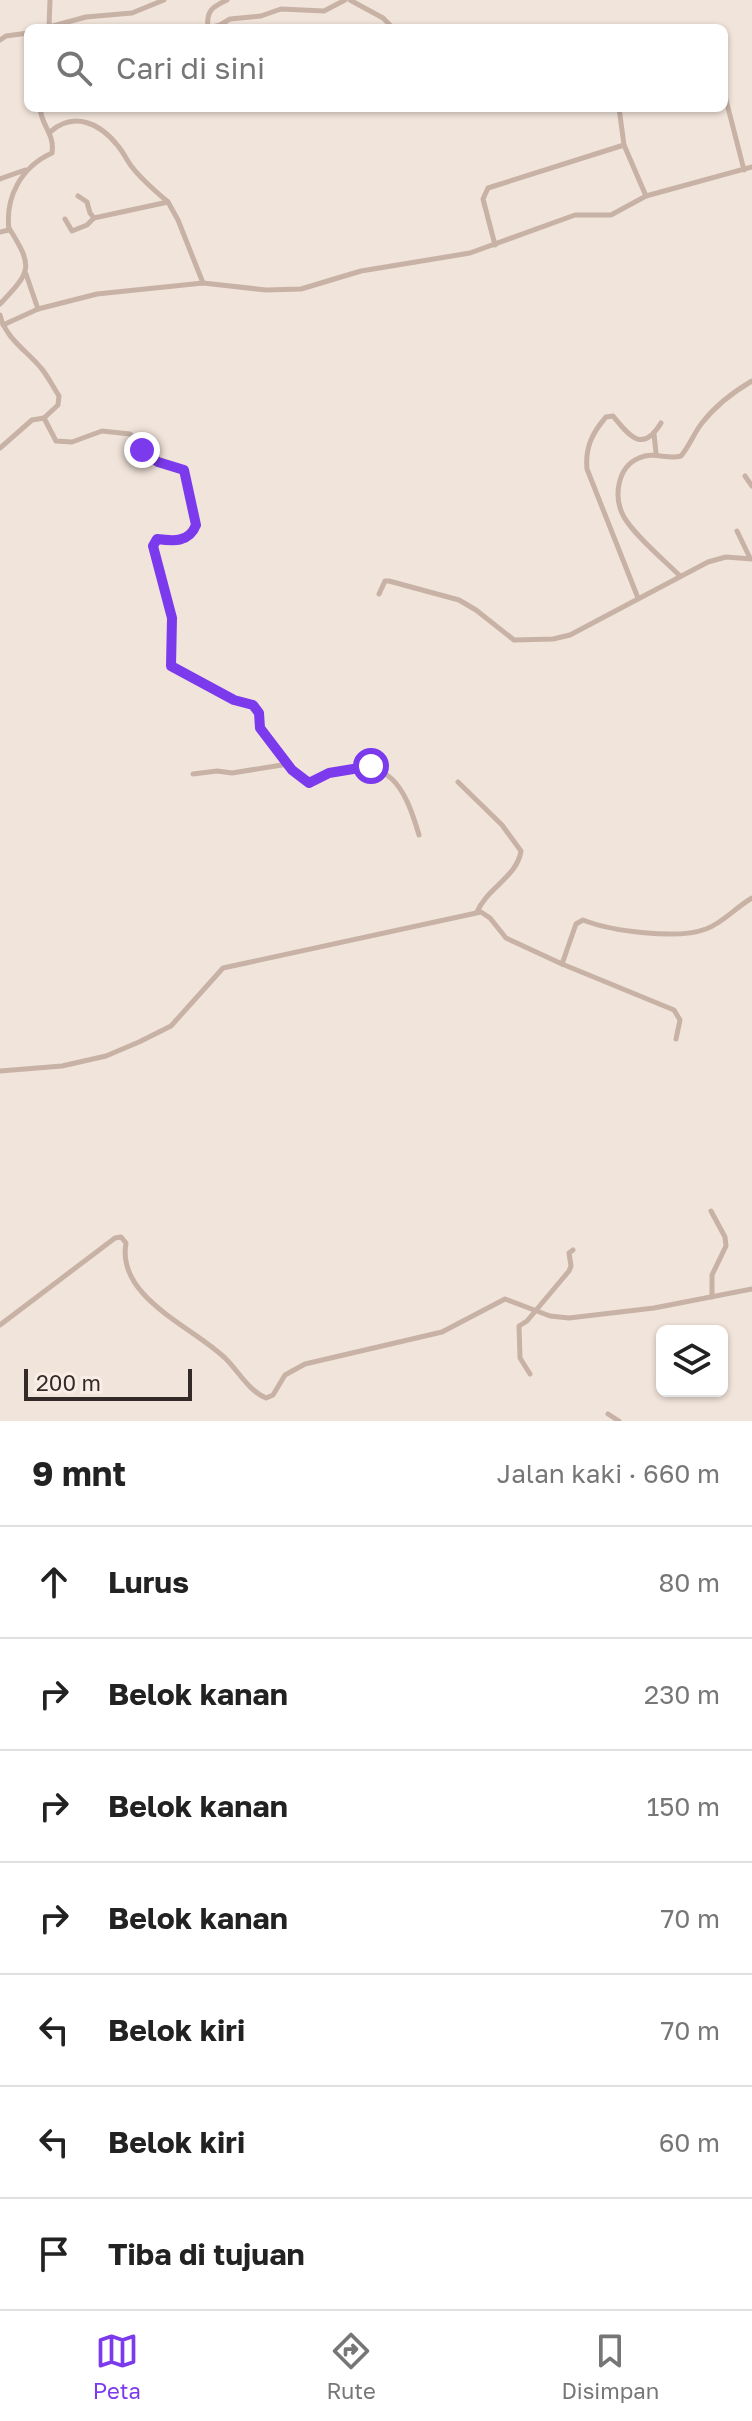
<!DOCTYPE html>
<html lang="id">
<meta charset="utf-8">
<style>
:root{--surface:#fff;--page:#f2f2f2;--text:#222;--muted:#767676;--line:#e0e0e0;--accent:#7c3aed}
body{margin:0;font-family:"Golos Text",sans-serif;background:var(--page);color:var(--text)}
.controls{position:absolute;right:24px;bottom:24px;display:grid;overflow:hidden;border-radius:12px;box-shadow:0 2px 6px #0004}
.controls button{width:72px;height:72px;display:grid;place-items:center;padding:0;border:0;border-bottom:2px solid var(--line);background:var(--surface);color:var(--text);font:40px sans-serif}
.scale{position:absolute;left:24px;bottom:20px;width:168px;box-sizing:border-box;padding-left:8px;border:4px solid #342a27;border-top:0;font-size:22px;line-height:28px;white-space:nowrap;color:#342a27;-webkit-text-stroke:6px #f9eee6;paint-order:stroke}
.stop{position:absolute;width:24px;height:24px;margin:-18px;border:6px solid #7c3aed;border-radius:50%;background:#fff}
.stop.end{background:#7c3aed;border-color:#fff;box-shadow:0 2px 8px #0008}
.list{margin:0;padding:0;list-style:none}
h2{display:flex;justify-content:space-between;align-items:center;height:104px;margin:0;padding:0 32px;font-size:34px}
h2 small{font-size:26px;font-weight:400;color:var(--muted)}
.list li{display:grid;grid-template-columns:52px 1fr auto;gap:24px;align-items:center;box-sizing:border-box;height:112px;padding:0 32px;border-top:2px solid var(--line)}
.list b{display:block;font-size:30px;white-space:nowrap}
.list em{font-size:26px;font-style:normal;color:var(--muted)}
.icon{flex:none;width:44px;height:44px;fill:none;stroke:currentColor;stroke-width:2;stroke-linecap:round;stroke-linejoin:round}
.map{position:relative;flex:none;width:752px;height:1421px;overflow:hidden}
.search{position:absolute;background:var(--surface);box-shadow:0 2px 6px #0004;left:24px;right:24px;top:24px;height:88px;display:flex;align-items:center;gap:20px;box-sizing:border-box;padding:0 28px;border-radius:12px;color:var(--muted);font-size:30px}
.sheet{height:888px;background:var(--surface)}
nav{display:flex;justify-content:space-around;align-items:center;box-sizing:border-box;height:112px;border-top:2px solid var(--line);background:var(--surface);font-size:22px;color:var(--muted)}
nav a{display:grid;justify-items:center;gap:4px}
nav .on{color:var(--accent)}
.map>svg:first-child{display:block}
</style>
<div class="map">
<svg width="752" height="1421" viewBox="0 0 752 1421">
<rect width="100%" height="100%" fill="#f1e4da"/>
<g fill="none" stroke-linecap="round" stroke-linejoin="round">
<g stroke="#c8b2a6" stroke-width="5">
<path d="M350 0 383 18 393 28"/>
<path d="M49 27 86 17 132 13 164 0"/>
<path d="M49 27 50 0"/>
<path d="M208 28C206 11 212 7 227 0"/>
<path d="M209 28 220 25 230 19 261 16 281 9 324 11 345 0"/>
<path d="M0 40 6 36 28 33"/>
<path d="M724 92 744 170"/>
<path d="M619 108 624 145 646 196"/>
<path d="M50 132C74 111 100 123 118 146 124 153 127 161 132 167 142 180 155 191 168 202"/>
<path d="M0 179 25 170"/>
<path d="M78 196 87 202 90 213 94 218 168 202 178 220 203 283"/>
<path d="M65 219 72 231 87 225 94 218"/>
<path d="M0 232 9 230C5 197 21 167 52 153 55 134 41 125 40 108"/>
<path d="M495 245 483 199 488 188 624 145"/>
<path d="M26 274 38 309"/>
<path d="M0 304C31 271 34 268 9 228"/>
<path d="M0 315C5 338 27 351 41 368 48 376 53 387 59 396L58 405 44 418"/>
<path d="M3 325 38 309 97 294 203 283 266 290 301 289 361 271 470 253 575 215H611L646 196 752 167"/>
<path d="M654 434 656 453"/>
<path d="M0 448 32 420 44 418 56 441 72 442 102 431 130 434C138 440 140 449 147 455 158 465 172 464 184 470L196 528 185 539H157L153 546 172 618 171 666 234 700 253 705 259 713 260 728 292 770 309 783C317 780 324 775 332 772 389 754 405 787 419 835"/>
<path d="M745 476 752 486"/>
<path d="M737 531 750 558"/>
<path d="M680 576C665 561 634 535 624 517 613 498 617 467 639 458 654 451 667 460 681 456 690 445 694 433 702 423 716 405 733 392 752 381"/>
<path d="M379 594 385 581H389L459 600 476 610 514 640 553 639 570 635 708 562 726 557 752 559"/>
<path d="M638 598 587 469C585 448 592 433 606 417L613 416C628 434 642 455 661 423"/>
<path d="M193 774 217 771 232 773 288 764"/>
<path d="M458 782 502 825 521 851C517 877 487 888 477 912"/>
<path d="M562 964 674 1010 680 1020 676 1039"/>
<path d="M0 1071 62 1066 106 1056 139 1042 171 1026 223 968 481 912 490 918 506 938 562 964 576 924 583 920C611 931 677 940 706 929 723 923 736 907 752 898"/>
<path d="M711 1211 725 1237 726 1246 712 1275V1297"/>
<path d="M0 1325 115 1238 121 1237 126 1243C116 1298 194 1327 226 1359 239 1372 249 1391 266 1398L273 1395 285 1375 305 1364 442 1332 505 1299 550 1316 569 1318 654 1308 752 1289"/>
<path d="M530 1374 520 1358 519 1326 527 1321 569 1271 571 1266 569 1253 573 1250"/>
<path d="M608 1414 619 1421"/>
</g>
</g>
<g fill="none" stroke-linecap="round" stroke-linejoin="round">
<path stroke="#7c3aed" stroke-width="10" d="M142 450 158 462 184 470 196 525C189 543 173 541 157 539L153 546 172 618 171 666 234 700 253 705 259 713 260 728 292 770 309 783 329 773 371 766"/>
</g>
</svg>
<div class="controls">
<button><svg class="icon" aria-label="layers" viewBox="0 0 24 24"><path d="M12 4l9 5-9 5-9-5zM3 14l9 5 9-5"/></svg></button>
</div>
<div class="scale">200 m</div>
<div class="stop" style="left:371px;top:766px"></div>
<div class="stop end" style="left:142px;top:450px"></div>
<div class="search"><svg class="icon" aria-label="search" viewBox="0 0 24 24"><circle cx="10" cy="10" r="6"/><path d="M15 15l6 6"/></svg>Cari di sini</div>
</div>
<section class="sheet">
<h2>9 mnt<small>Jalan kaki · 660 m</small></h2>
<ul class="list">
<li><svg class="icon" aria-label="ahead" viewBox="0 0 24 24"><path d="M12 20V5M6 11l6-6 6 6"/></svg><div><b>Lurus</b></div><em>80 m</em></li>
<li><svg class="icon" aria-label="right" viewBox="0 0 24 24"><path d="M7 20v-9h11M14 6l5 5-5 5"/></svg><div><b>Belok kanan</b></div><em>230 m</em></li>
<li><svg class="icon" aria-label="right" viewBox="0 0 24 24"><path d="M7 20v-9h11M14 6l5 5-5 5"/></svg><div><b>Belok kanan</b></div><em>150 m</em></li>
<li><svg class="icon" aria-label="right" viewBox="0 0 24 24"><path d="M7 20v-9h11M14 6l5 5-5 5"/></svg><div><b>Belok kanan</b></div><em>70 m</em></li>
<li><svg class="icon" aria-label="left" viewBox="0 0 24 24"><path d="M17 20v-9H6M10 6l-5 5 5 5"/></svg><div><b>Belok kiri</b></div><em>70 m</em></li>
<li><svg class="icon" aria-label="left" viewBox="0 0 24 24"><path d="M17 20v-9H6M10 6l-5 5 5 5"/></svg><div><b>Belok kiri</b></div><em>60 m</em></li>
<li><svg class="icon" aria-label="arrive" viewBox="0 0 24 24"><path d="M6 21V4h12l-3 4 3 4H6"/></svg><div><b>Tiba di tujuan</b></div></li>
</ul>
</section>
<nav>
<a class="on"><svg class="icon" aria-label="map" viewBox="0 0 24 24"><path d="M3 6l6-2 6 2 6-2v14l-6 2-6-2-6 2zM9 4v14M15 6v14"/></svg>Peta</a>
<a><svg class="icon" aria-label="directions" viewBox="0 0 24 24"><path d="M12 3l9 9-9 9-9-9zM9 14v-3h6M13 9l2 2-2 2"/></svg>Rute</a>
<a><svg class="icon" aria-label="saved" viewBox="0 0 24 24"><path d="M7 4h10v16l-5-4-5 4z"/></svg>Disimpan</a>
</nav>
